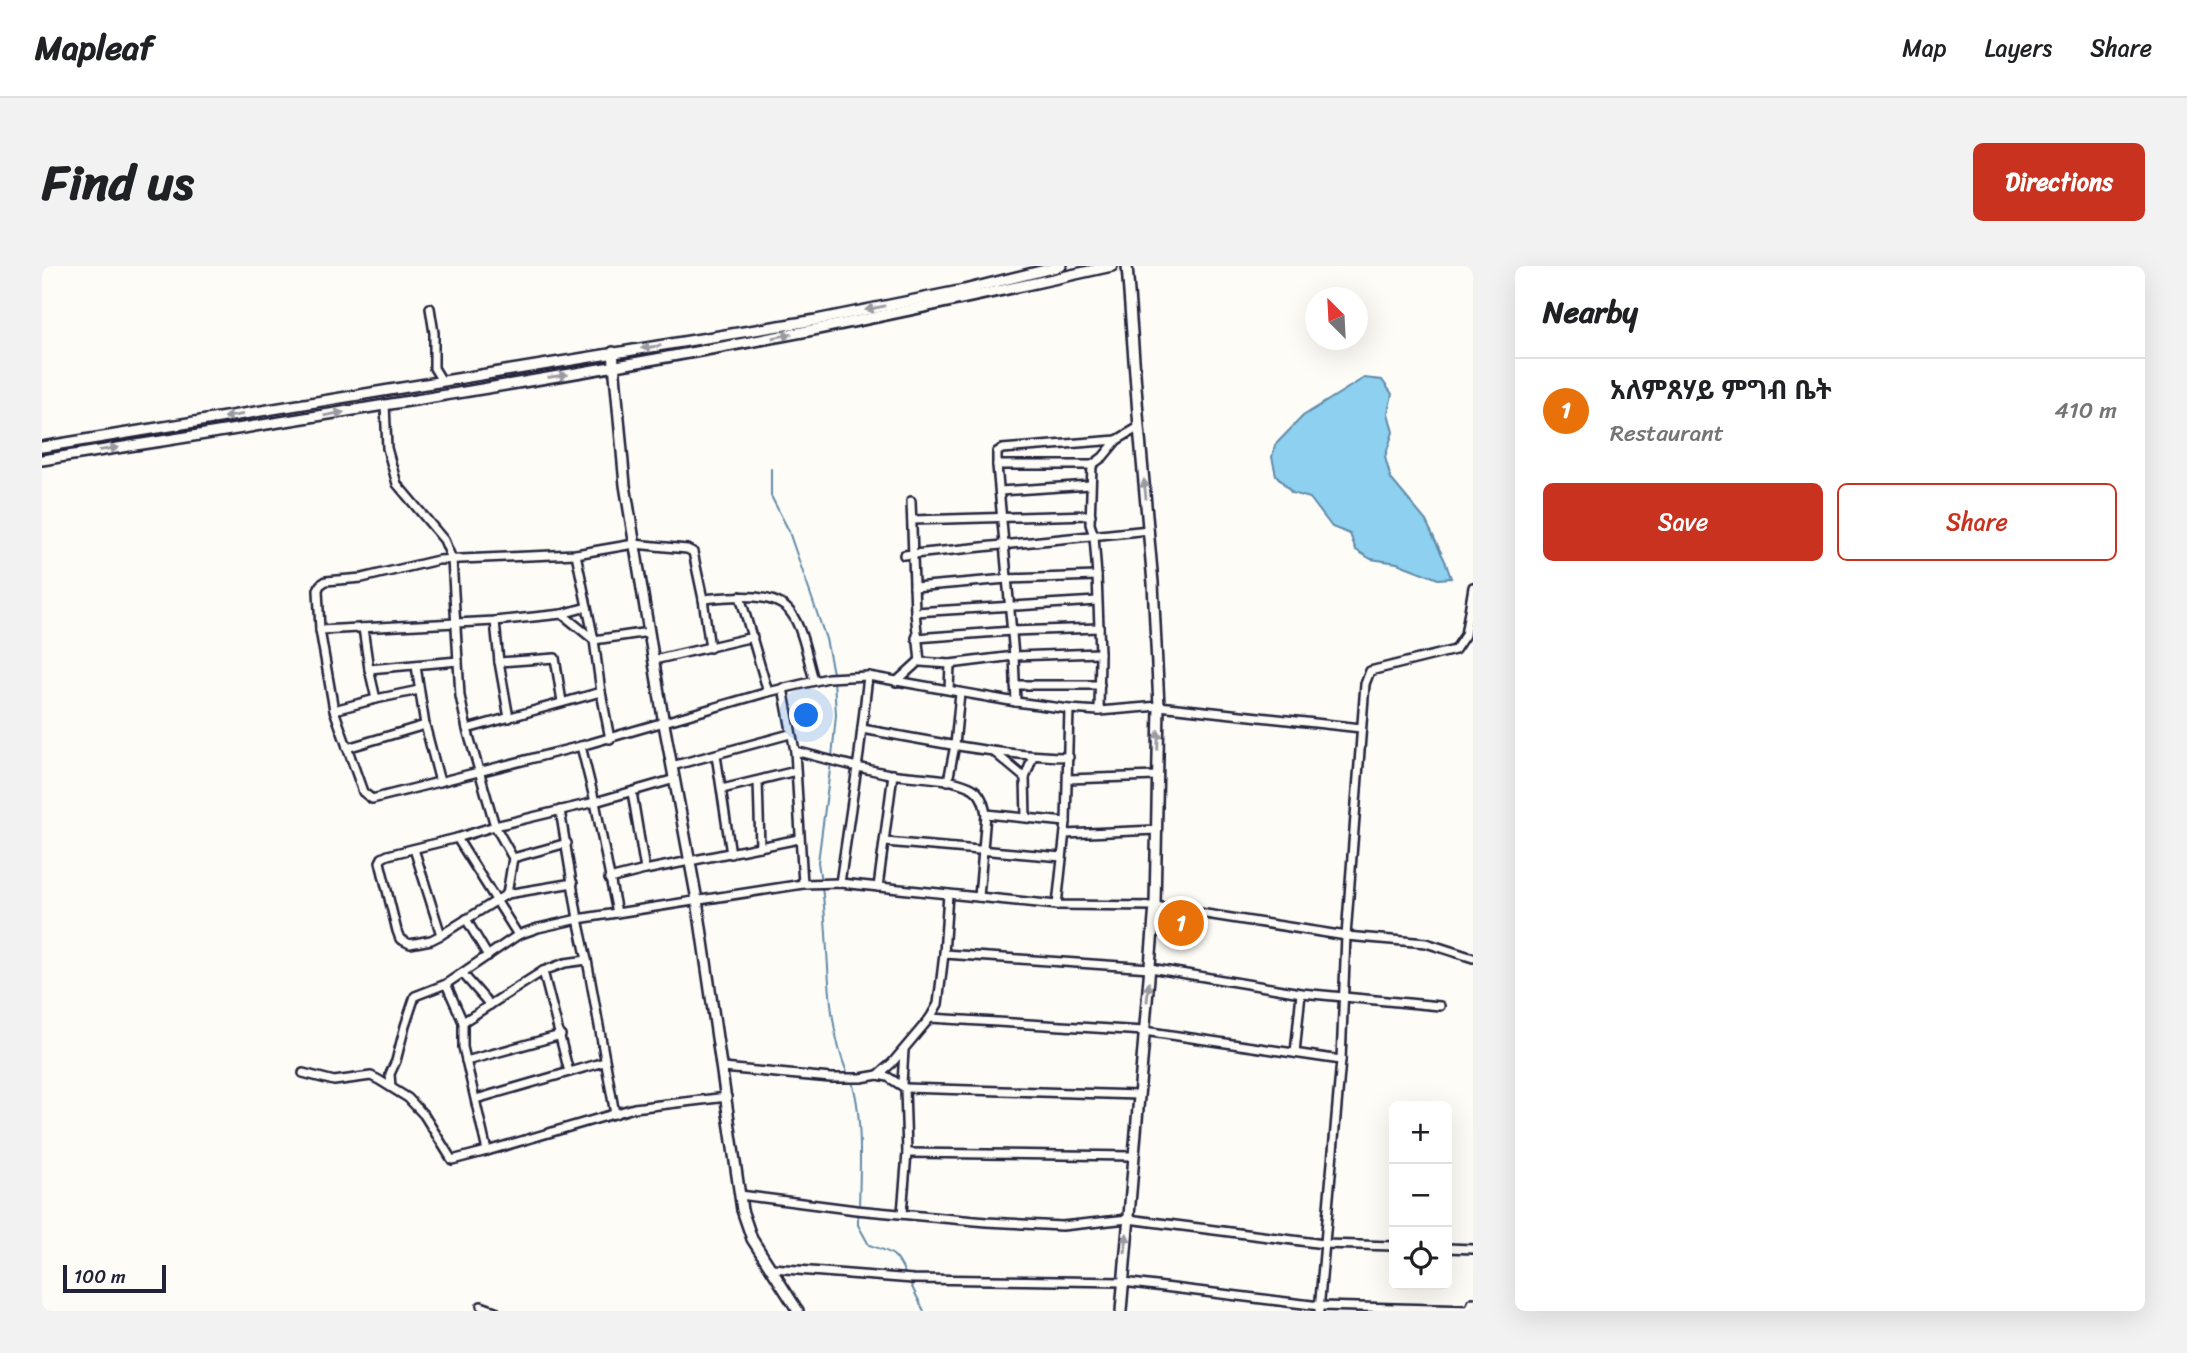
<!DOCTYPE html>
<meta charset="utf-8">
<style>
:root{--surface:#fff;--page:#f2f2f2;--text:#202124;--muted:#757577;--line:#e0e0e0;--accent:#c8321e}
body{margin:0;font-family:Sriracha,"Noto Sans Ethiopic",sans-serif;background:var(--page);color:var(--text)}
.controls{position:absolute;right:21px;bottom:21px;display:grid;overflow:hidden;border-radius:10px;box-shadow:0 7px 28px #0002}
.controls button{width:63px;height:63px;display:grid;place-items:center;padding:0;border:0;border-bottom:2px solid var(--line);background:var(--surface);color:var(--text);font:35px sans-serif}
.compass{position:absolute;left:1263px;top:21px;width:63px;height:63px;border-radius:50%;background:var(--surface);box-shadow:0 7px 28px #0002;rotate:336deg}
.scale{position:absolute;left:21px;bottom:18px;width:103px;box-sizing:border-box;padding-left:7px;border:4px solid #22223b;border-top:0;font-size:19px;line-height:24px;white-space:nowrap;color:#22223b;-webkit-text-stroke:5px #fdfcf7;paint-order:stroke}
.you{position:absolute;left:765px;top:450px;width:24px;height:24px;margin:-18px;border:5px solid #fff;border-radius:50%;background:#1a73e8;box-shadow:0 0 0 10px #1a73e833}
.badge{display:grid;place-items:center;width:46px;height:46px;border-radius:50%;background:var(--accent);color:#fff;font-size:23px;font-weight:700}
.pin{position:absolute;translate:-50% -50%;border:4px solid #fff;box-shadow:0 2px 7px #0006}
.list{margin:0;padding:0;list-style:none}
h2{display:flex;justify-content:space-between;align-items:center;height:91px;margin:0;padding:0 28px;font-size:30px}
h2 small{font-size:23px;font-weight:400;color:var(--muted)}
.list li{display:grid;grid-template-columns:46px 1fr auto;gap:21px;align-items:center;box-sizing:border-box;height:105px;padding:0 28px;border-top:2px solid var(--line)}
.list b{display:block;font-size:26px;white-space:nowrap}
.list p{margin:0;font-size:23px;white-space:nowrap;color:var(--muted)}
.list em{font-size:23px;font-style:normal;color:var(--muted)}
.actions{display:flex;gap:14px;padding:21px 28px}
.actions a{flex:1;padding:16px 0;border:2px solid var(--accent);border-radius:10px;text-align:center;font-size:24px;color:var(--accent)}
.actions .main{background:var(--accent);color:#fff}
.icon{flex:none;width:38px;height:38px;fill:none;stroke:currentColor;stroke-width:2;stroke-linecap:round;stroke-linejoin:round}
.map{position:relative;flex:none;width:1431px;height:1045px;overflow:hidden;border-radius:10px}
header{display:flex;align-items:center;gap:42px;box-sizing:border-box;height:98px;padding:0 35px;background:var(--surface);border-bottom:2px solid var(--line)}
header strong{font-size:33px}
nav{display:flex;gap:38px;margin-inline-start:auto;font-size:24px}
.intro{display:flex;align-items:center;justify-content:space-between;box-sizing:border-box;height:168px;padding:0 42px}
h1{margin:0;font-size:49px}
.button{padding:18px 32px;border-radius:10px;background:var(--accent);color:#fff;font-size:24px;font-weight:700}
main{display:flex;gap:42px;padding:0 42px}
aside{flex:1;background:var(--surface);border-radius:10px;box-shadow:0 7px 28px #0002}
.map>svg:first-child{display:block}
</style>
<header>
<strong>Mapleaf</strong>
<nav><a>Map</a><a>Layers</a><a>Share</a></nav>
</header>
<div class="intro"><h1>Find us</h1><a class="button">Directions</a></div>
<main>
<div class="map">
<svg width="1431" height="1045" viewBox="0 0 1431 1045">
<rect width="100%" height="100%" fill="#fdfcf7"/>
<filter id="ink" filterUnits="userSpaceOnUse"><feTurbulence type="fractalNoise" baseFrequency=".0143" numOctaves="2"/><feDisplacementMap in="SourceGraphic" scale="14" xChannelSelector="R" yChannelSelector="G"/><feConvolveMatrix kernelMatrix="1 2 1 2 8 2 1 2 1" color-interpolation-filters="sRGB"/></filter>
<g filter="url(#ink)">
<path fill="#8dd0ef" stroke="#628aa7" stroke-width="2" d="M1322 112 1340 114 1350 128 1346 147 1351 166 1343 191 1349 213 1384 255 1403 295 1409 312 1396 313 1355 297 1329 293 1314 284 1308 268 1290 261 1268 232 1250 227 1234 209 1230 191 1233 179 1261 150Z"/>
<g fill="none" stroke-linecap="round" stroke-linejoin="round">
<g stroke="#628aa7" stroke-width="2">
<path d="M729 203V230L746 263 784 373 791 407"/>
<path d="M790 491 794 449 792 413"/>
<path d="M779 616 776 596 789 496"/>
<path d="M780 621C788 682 782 753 806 809"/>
<path d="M809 814C821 843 818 907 817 940"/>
<path d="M816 946V959L827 979C849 986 855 987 864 1010"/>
<path d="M867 1015 882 1045"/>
</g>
<g stroke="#22223b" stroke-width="12">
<g id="minor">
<path d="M388 42 392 67V102L400 115"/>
<path d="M343 139 345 182 355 218 402 274 410 293 418 430 425 463 453 560 471 592 465 628"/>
<path d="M955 199V186L960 183 1075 174 1097 161"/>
<path d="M1050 199 1048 258 1052 270 1055 310 1058 387 1057 445"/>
<path d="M958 225 1048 219"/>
<path d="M869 235 873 346 878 396 908 398 972 390 1058 387"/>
<path d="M870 254 1049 249"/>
<path d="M534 288 552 374 559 426 568 473"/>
<path d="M862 289 1107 264"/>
<path d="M872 321 965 313 1055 310"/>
<path d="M698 330 726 426"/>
<path d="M661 333C686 331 733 324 749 347 761 363 766 395 772 414"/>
<path d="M873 346 1055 335"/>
<path d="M520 348 552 374 607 366"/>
<path d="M453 355 457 396 467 452"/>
<path d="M321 362 327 403 334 433 377 424"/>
<path d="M278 364 453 355 520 348 545 341"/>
<path d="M874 372 970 365 1057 362"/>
<path d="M668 382 661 333 651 286 645 283 592 278 534 288 396 294 320 312 284 315 278 319 276 324 278 364 292 444 321 526 330 533 539 480 726 426 786 412 826 410 974 436 1027 443 1057 445 1117 440 1319 462"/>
<path d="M612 394 711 371"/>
<path d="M457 396 513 392 520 436"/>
<path d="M374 400 383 459 398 516"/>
<path d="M327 403 416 395"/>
<path d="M854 416 877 395"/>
<path d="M973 419H1058"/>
<path d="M741 422 753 485 761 618"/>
<path d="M907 424 908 398"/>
<path d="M974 436 972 390 955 199H1050L1061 191 1075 174"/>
<path d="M292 444 334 433"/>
<path d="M425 463 559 426"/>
<path d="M820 463C889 475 957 490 1027 491"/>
<path d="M539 480 553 536 575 647"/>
<path d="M305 482 383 459"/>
<path d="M753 485C784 493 816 502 848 508 873 512 904 510 928 521 939 526 942 537 944 548L937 631"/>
<path d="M952 486 983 512 984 551"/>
<path d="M674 489 689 588"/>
<path d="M630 500 748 468"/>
<path d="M983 512 991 490"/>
<path d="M1026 513 1115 510"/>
<path d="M716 515 718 581"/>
<path d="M906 515 913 479 918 427"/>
<path d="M680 523 754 505"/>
<path d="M590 526 603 604"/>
<path d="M518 544 536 653 545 694 573 848"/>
<path d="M944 548 1024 556"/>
<path d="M1023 568 1114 564"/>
<path d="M415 572 476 669"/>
<path d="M843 576 1020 591"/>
<path d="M372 583 399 669"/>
<path d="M471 592 525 577"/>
<path d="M567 613 603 604 757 573"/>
<path d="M531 617 465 628 399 669 389 674 368 678 358 673 355 665 338 596 340 592 346 589 415 572 453 560 553 536 633 513"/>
<path d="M798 617 817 488 826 410"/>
<path d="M836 621 851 508"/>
<path d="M1015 639 1024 556 1027 443"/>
<path d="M424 653 446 690"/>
<path d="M902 688 1108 702 1259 727 1398 740"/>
<path d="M501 705 527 806"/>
<path d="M421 708 448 739"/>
<path d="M404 718 421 756V781L445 885 592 842 685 831"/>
<path d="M888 752 1102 765 1299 794"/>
<path d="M421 756 501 705 523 697 545 694"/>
<path d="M1253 787 1259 727"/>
<path d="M424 795 519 769"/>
<path d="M681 802 789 812H819L836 809 846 811 863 822 865 887 860 947"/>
<path d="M261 807 292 815 329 810 337 814 366 832 382 849 410 894 445 885"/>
<path d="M836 809 850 797 888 752 896 738 902 688 906 628"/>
<path d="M860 818 862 784"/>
<path d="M349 821 348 808 354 795 363 760 373 730 404 718 476 669 496 662 536 653 761 618 798 617 1015 639 1113 640 1304 670 1384 677 1431 692"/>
<path d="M863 822 1096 829"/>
<path d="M434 833 562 796"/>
<path d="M865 887 1091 890"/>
<path d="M698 929 814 944 944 956 1020 960 1086 953 1282 978 1352 980"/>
<path d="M1405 982 1431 983"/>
<path d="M730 1002 871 1013 1081 1016 1278 1040 1430 1044"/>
<path d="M439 1040 453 1045"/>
<path d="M1277 1045 1299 794 1304 670 1323 418 1328 405 1413 384 1423 369 1431 321"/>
</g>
</g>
<g stroke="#22223b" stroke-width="14">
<g id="tertiary">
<path d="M571 86 583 219 622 458 655 634 700 944 710 973 756 1045"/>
<path d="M0 181 774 54 922 24 1019 0"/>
<path d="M0 194C257 153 515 113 771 64 871 44 971 22 1070 0"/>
<path d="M1079 1045 1113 640 1117 440 1111 317 1097 161 1085 0"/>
<path d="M1428 1045 1431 1037"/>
</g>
</g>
<use href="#minor" stroke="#fdfcf7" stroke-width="7"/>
<use href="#tertiary" stroke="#fdfcf7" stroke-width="9"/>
</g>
<defs><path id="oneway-solid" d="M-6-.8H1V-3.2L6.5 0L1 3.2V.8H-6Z" transform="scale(1.75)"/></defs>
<g fill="#9a9aa2">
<use href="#oneway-solid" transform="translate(833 42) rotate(169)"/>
<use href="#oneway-solid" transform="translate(740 70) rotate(-11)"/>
<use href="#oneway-solid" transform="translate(609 81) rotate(172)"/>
<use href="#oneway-solid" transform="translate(516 110) rotate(-9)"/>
<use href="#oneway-solid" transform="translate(292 148) rotate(-10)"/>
<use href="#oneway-solid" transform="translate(191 150) rotate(171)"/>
<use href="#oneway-solid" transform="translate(67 183) rotate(-9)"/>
<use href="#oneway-solid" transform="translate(1103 223) rotate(-96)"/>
<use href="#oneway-solid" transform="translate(1116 474) rotate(-88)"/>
<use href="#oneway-solid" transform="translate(1106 726) rotate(-84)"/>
<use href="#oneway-solid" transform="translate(1084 977) rotate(-85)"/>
</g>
</g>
</svg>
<div class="controls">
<button>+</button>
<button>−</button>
<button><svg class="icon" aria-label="locate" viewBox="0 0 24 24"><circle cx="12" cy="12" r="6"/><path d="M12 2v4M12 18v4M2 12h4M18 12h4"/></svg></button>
</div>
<svg class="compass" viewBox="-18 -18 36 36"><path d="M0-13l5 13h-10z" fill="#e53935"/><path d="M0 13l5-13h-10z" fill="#757577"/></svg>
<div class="scale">100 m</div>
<div class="you"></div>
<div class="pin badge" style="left:1139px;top:657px;background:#e8710a">1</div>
</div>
<aside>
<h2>Nearby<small></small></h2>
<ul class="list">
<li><span class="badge" style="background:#e8710a">1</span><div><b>አለምጸሃይ ምግብ ቤት</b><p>Restaurant</p></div><em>410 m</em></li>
</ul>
<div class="actions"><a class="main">Save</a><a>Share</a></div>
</aside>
</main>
